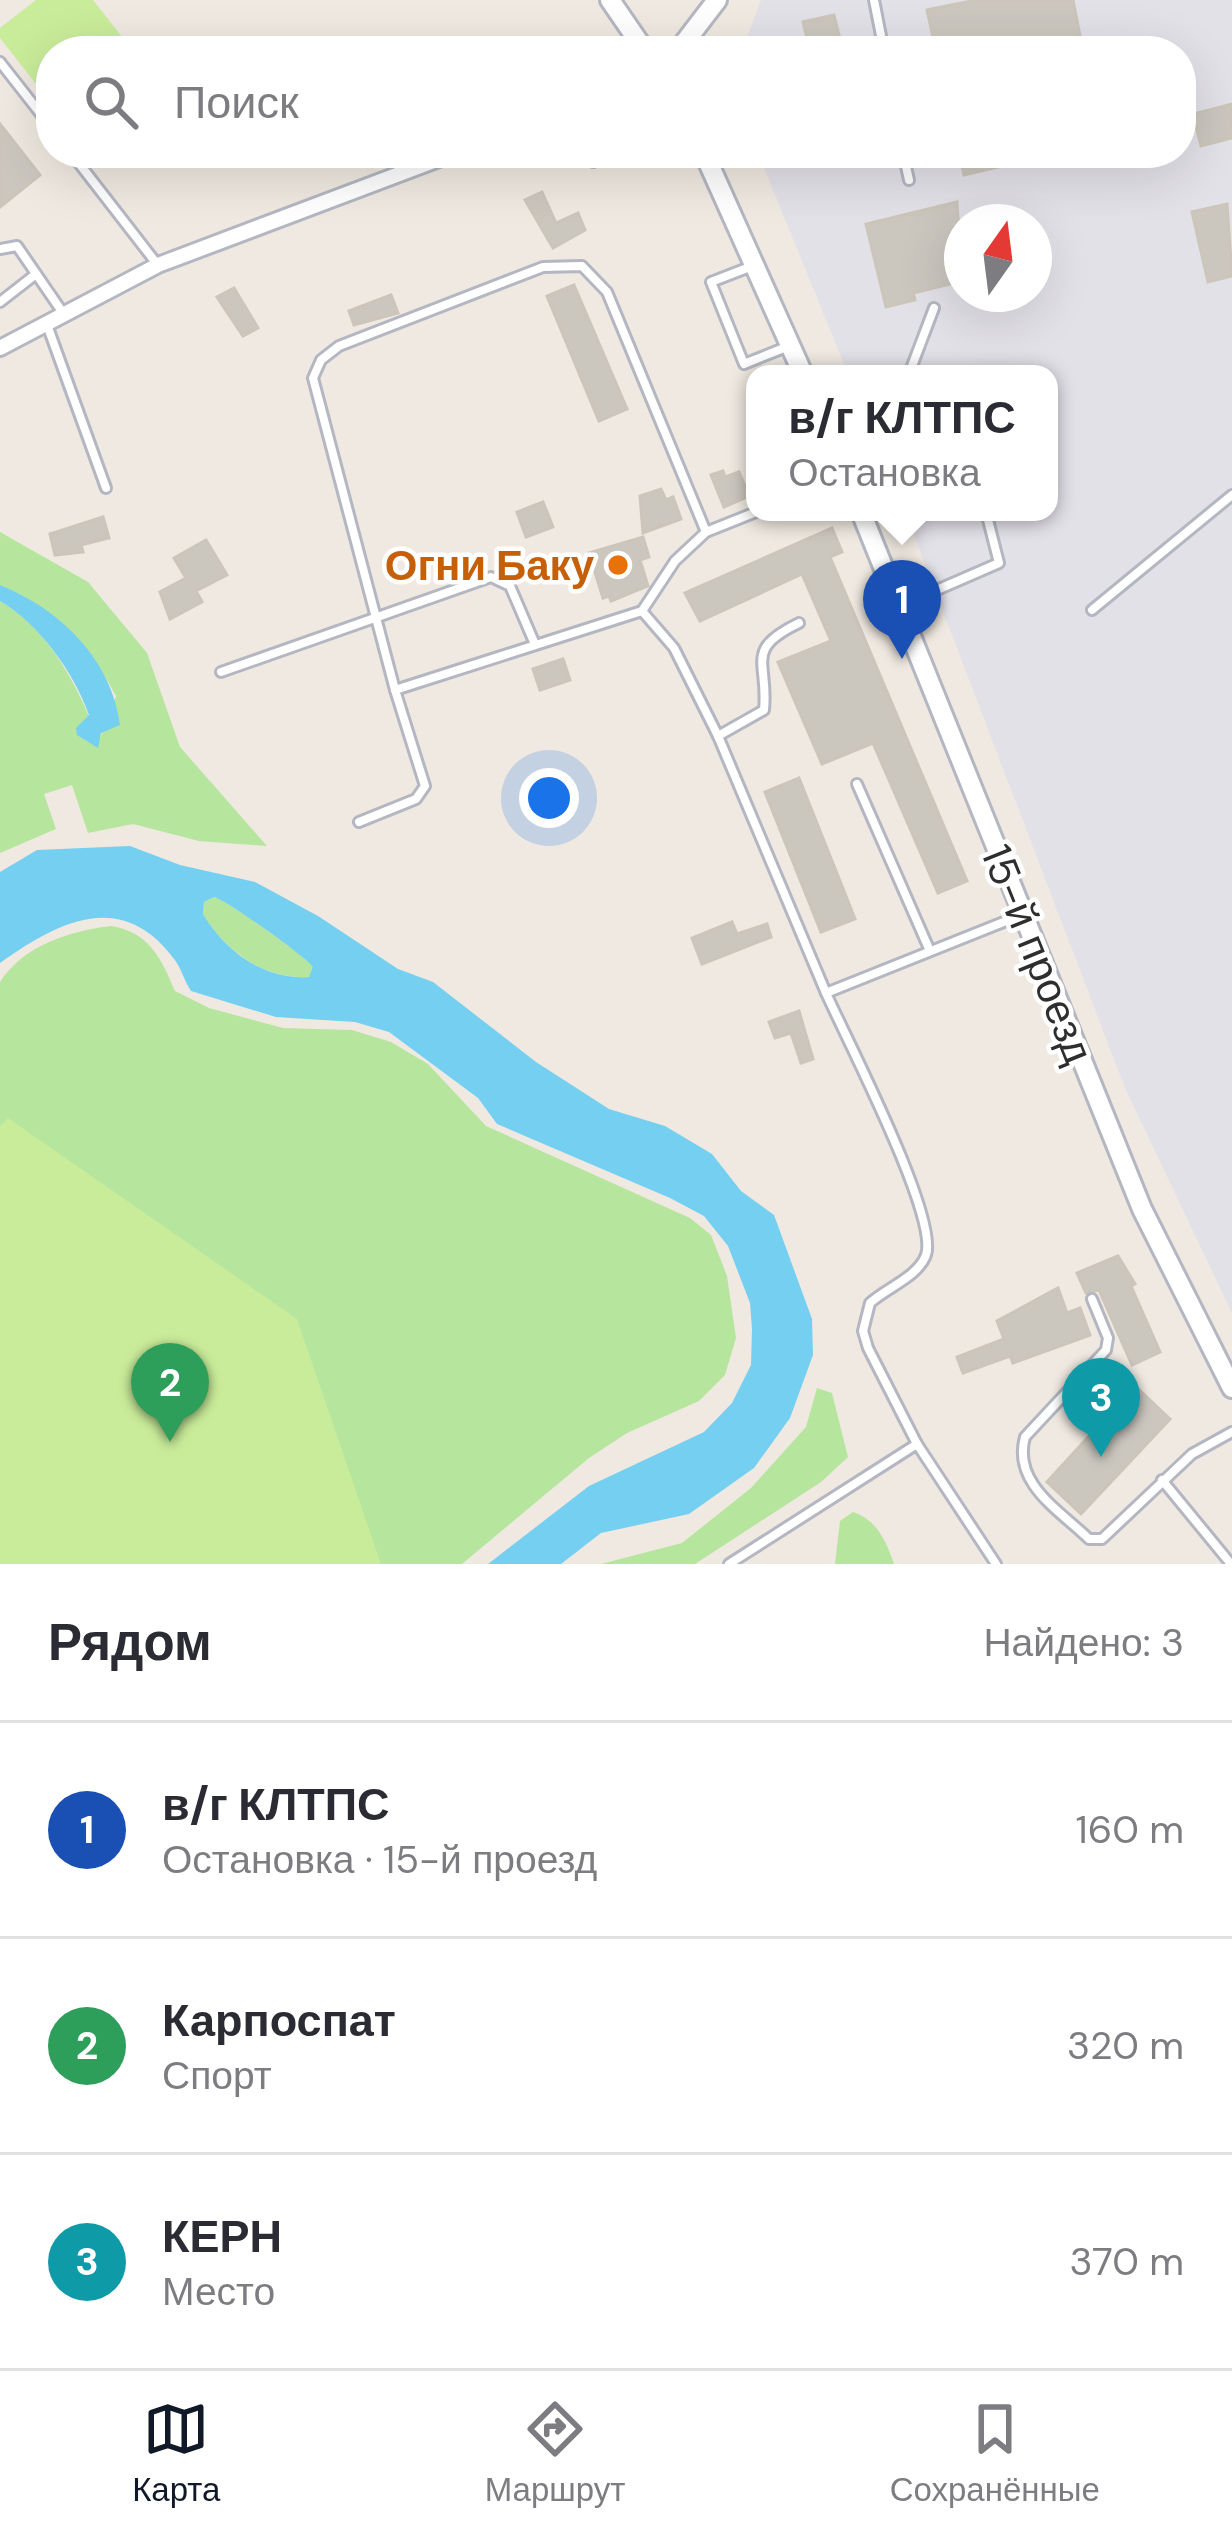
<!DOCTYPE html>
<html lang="ru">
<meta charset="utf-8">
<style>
:root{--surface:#fff;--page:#f2f2f3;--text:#2b2b33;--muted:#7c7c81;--line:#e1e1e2;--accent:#111827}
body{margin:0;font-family:"DM Sans",sans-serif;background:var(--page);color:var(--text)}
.compass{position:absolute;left:944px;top:204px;width:108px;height:108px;border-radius:50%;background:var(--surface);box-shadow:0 12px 48px #0002;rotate:14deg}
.you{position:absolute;left:549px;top:798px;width:42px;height:42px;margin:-30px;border:9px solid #fff;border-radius:50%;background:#1a73e8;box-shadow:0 0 0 18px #1a73e833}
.badge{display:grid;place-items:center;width:78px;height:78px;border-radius:50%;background:var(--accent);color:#fff;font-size:39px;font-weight:700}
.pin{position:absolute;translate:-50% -99px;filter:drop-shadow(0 3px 6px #0008)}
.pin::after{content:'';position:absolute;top:63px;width:42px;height:36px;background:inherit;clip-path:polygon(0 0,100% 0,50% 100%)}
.popup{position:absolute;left:746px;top:365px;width:312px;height:156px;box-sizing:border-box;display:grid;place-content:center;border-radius:24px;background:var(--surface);filter:drop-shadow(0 3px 9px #0005);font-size:39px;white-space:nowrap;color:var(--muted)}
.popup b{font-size:45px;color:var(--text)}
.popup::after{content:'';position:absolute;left:50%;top:100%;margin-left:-24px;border:24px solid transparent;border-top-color:var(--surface)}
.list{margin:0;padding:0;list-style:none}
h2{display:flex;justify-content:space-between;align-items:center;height:156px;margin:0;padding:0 48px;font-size:51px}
h2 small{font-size:39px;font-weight:400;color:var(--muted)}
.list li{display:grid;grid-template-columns:78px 1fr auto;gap:36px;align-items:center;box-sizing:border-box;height:216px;padding:0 48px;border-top:3px solid var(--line)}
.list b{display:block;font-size:45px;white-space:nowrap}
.list p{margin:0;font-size:39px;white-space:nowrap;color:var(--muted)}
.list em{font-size:39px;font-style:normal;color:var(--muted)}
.icon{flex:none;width:66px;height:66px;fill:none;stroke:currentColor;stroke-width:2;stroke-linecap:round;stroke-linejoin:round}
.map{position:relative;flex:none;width:1232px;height:1564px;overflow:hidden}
.search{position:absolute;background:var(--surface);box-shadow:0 12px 48px #0002;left:36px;right:36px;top:36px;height:132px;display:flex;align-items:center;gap:30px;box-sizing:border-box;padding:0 42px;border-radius:48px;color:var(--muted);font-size:45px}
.sheet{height:804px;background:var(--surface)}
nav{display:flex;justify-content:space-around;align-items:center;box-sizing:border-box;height:168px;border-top:3px solid var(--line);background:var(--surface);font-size:33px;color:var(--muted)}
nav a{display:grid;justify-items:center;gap:6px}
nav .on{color:var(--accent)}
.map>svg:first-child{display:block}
</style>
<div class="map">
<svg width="1232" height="1564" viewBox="0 0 1232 1564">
<rect width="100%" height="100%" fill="#efe9e1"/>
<path fill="#e3e1e8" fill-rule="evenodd" d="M761 0H1232V1313L1125 1088 905 512H1049V374H848L758 153H1181V51H742ZM962 222H1034V294H962Z"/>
<g fill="#b6e59e">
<path d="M0 532 88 582 147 653 180 747 267 846 199 841 133 824 88 833 72 785 44 794 56 829 0 853V601C50 630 79 688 99 741L116 696C90 646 53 606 0 585Z"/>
<path d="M214 897C225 899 306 957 314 967L309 977C264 979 226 952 203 914L204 902Z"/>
<path d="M111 926C149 932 161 958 175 991L209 1008 283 1028 352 1030 391 1042 428 1064 486 1126 690 1218 711 1235 727 1276 736 1338 725 1375 699 1401 627 1433 589 1458 462 1564H0V982C24 945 70 931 111 926Z"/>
<path d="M817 1388 832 1393 848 1457 821 1482 695 1564H601L682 1543 751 1488 806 1427Z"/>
<path d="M853 1512C877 1520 886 1541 894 1564H835L840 1521Z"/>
</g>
<g fill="#c9ec9a">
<path d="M36 0H93L133 51H51V103L0 38V28Z"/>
<path d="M8 1118 297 1319 381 1564H0V1126Z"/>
</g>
<g fill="#75cff0" fill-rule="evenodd">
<path d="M0 585C60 609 112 660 120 725L101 733 98 748 77 735 76 728 89 715C74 672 38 623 0 601Z"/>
<path d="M130 846 180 865 255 882 318 916 398 969 433 982 536 1062 609 1109 665 1126 712 1154 741 1191 774 1215 812 1319 813 1355 790 1418 754 1468 689 1514 601 1533 561 1564H488L589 1486 704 1432 732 1403 751 1365 752 1329 750 1303 728 1246 704 1216 670 1198 497 1124 478 1098 389 1032 355 1022 276 1017 191 991C184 981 181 967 174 959 121 888 58 922 0 963V872L37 850ZM214 897C225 899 306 957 313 967L309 977C264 980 226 952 203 914L204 902Z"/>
</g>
<g fill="#cbc7bf" stroke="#cbc5ba" stroke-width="3">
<path d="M976 0H1073L1083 51H936L927 10Z"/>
<path d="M834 15 842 47 810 51 803 22Z"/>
<path d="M1232 104V138L1201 146 1193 114Z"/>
<path d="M0 124 40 175 0 207Z"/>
<path d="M959 153H1037V158L964 175Z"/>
<path d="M542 192 556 223 578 213 585 230 553 248 525 200Z"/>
<path d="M957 202 962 281 913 293 915 300 886 307 866 224Z"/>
<path d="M1227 204 1232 276 1208 282 1192 212Z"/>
<path d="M574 285 627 409 599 421 547 296Z"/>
<path d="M234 288 258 328 243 336 217 297Z"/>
<path d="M391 295 398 313 354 325 349 311Z"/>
<path d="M723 471 725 477 739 472 749 496 724 507 711 475Z"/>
<path d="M661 489 666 500 673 497 681 519 643 533 640 496Z"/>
<path d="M543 502 553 527 526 537 517 512Z"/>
<path d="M103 517 109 538 81 545 83 552 55 555 50 534Z"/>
<path d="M832 528 842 552 830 557 967 881 938 893 873 743 822 764 778 662 831 641 802 574 700 621 685 593Z"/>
<path d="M643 537 649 557 640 560 648 586 611 601 609 596 603 598 589 553Z"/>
<path d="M206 540 227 575 196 591 202 602 170 619 160 592 186 578 174 558Z"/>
<path d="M563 659 570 680 540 690 533 669Z"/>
<path d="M799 778 855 919 821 932 765 792Z"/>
<path d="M732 922 737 934 767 924 771 937 702 964 692 938Z"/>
<path d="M799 1011 813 1059 801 1063 791 1033 775 1038 769 1022Z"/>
<path d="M1118 1256 1135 1284 1131 1286 1160 1352 1132 1365 1099 1290 1086 1293 1077 1273Z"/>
<path d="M1058 1288 1067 1313 1080 1308 1090 1335 1013 1363 1010 1356 963 1373 957 1357 1004 1339 997 1321Z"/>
<path d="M1135 1386 1170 1419 1081 1514 1047 1482Z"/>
</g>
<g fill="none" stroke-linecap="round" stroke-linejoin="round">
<g stroke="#b4b7c1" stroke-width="14">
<g id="lane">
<path d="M874 0 884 51"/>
<path d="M0 62 51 127"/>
<path d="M71 153 157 264"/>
<path d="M589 153 593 162"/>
<path d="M903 153 909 180"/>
<path d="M0 249 17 246 63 313"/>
<path d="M755 265 711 282 744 364 789 346"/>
<path d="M0 302 36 274"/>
<path d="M46 322 106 488"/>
<path d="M909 374 934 308"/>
<path d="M756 512 706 532 607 292 582 266 543 267 339 346 321 360 313 378 395 690 642 611 674 648 718 736 826 993 1021 915"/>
<path d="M900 606 999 563 986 512"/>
<path d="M1092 610 1232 495"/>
<path d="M642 611 675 561 706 532"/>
<path d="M221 672 491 577 510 586 534 642"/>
<path d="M718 736 764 710C769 662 743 650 799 623"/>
<path d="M857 784 930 951"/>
<path d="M359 822 416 799 425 786 395 690"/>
<path d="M826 993C846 1038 939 1217 926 1255 918 1277 886 1288 870 1303L863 1331 868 1348 917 1444 996 1564"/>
<path d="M1092 1299 1108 1338 1106 1350 1025 1437C1012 1483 1059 1510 1089 1539H1102L1192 1454 1232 1432"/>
<path d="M1162 1480 1231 1564"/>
<path d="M729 1564 917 1444"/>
</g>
</g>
<g stroke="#b4b7c1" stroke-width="20">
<path id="street" d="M0 348 158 265 455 153"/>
</g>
<g stroke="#b4b7c1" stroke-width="24">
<g id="secondary">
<path d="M610 0 645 51"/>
<path d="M678 51 717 0"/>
<path d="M704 153 803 374"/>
<path d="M861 512 1142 1209 1232 1388"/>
</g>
</g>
<use href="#lane" stroke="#fff" stroke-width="8"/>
<use href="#street" stroke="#fff" stroke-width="14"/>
<use href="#secondary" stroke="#fff" stroke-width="18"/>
</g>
<circle fill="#e8710a" stroke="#fff" stroke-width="4.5" cx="618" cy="565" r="12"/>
<g text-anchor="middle" stroke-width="9" stroke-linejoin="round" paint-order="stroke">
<g font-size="42" font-weight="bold" fill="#c56008" stroke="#fff" text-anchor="end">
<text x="594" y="580">Огни Баку</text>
</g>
<g font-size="42" fill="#2e2e2e" stroke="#fff">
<text transform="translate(1038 954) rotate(68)" y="15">15-й проезд</text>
</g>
</g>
</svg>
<svg class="compass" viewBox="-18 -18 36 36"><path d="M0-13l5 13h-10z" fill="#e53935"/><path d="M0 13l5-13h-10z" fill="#7c7c81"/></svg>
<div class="you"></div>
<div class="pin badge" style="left:902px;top:659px;background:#1a4fb4">1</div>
<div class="popup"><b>в/г КЛТПС</b>Остановка</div>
<div class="pin badge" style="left:170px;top:1442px;background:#2e9e5b">2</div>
<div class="pin badge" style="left:1101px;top:1457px;background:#0f9aa8">3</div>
<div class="search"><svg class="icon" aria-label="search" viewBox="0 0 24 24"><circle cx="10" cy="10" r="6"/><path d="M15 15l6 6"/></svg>Поиск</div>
</div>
<section class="sheet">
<h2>Рядом<small>Найдено: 3</small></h2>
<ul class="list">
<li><span class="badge" style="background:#1a4fb4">1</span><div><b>в/г КЛТПС</b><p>Остановка · 15-й проезд</p></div><em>160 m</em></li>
<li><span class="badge" style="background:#2e9e5b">2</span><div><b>Карпоспат</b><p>Спорт</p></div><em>320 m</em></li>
<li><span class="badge" style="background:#0f9aa8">3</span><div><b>КЕРН</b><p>Место</p></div><em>370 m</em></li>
</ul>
</section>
<nav>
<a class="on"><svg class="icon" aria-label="map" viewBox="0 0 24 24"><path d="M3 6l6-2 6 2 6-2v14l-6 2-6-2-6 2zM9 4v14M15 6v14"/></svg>Карта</a>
<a><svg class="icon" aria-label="directions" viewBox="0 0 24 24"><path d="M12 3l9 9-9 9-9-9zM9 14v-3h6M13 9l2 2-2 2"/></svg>Маршрут</a>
<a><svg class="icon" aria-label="saved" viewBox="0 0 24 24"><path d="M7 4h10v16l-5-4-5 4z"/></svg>Сохранённые</a>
</nav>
